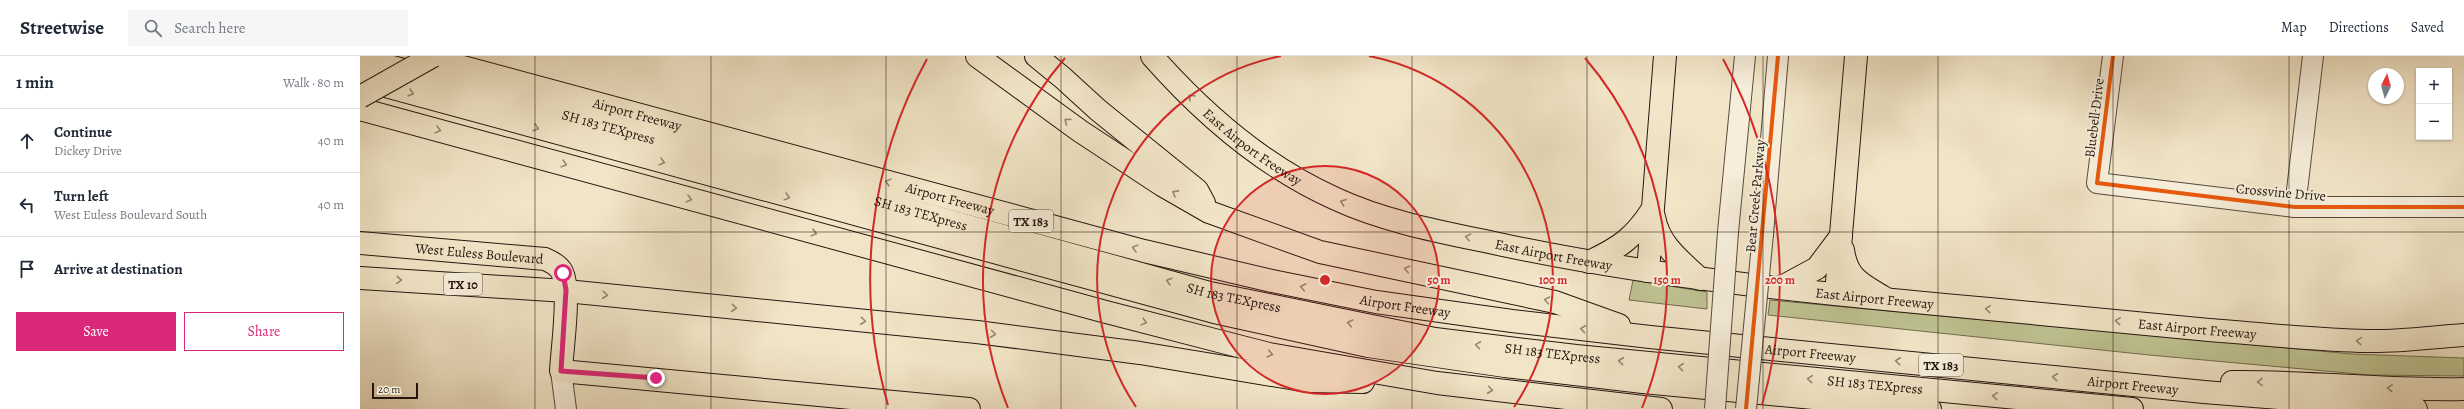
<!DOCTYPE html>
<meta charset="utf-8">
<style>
:root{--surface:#fff;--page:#f6f6f7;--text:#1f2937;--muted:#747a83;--line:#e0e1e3;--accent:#db2777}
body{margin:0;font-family:Alegreya,serif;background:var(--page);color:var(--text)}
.controls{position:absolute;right:12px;top:12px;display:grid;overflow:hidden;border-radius:0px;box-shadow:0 1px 3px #0004}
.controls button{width:36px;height:36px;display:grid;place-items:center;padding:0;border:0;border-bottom:1px solid var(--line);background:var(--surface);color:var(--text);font:20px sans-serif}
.compass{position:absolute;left:2008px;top:12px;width:36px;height:36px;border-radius:50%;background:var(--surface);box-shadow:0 1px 3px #0004;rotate:5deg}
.scale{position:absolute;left:12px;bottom:10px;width:46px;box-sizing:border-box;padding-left:4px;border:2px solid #25150f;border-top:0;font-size:11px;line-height:14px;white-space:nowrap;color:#25150f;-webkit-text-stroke:3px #f6eedb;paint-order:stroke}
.stop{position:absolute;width:12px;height:12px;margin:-9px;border:3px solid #db2777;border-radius:50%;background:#fff}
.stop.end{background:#db2777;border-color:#fff;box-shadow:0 1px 4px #0008}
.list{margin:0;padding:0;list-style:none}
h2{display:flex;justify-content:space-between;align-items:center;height:52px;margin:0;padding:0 16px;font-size:17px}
h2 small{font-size:13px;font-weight:400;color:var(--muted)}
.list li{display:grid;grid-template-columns:26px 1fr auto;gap:12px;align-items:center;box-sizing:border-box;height:64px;padding:0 16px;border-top:1px solid var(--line)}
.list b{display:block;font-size:15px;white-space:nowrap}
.list p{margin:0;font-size:13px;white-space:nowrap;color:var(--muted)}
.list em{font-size:13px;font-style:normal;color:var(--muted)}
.actions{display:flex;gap:8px;padding:12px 16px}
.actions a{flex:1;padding:9px 0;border:1px solid var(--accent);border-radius:0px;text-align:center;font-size:14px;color:var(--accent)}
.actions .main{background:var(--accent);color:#fff}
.icon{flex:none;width:22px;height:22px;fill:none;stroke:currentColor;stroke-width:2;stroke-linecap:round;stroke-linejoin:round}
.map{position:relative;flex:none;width:2104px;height:353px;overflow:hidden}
header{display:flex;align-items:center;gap:24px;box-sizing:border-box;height:56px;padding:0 20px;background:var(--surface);border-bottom:1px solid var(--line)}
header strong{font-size:19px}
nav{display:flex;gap:22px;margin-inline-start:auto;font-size:14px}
.search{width:280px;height:36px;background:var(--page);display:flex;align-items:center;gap:10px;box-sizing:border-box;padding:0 14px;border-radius:0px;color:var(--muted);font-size:15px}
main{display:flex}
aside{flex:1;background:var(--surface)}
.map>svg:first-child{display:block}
</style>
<header>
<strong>Streetwise</strong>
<div class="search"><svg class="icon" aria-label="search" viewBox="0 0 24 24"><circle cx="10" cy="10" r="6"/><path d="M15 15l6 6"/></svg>Search here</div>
<nav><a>Map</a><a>Directions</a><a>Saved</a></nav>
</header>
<main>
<aside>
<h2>1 min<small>Walk · 80 m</small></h2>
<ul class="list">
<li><svg class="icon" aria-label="ahead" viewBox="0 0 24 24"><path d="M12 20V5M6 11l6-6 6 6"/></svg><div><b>Continue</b><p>Dickey Drive</p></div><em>40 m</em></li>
<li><svg class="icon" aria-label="left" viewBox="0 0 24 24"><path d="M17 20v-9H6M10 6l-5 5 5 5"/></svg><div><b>Turn left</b><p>West Euless Boulevard South</p></div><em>40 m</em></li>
<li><svg class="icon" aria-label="arrive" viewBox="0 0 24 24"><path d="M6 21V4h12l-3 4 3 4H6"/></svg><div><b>Arrive at destination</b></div></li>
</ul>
<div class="actions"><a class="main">Save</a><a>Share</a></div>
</aside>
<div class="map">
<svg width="2104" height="353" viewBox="0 0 2104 353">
<rect width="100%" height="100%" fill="#f1e5c7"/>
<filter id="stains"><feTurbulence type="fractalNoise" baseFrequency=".005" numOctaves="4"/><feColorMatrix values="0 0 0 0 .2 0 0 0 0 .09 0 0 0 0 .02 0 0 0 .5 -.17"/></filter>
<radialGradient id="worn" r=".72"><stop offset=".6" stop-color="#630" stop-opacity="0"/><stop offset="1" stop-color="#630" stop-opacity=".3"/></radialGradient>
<g fill="#bfc392" stroke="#726c50">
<path d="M1273 224 1347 236V253L1269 244Z"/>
<path d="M1410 244 1992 298 2104 302V320L2009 319 1789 299 1408 259Z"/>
</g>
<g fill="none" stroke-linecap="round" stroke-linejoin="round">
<g stroke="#58493d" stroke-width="22">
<g id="minor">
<path d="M1753 0 1737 127 1935 151H2104"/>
<path d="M1935 151 1953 0"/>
<path d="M1368 176 1385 0"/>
<path d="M1403 178 1418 0"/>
<path d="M201 315 206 353"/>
</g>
</g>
<g stroke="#25150f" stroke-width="24">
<g id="major">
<path id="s1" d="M792 0C844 59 904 111 976 143 1028 167 1087 177 1143 189 1303 223 1466 238 1629 253 1702 260 1776 267 1849 274 1902 278 1954 284 2007 285 2039 286 2072 281 2104 279"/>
<path d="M1294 161C1299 189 1320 204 1340 223"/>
<path id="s2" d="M0 187 185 203C192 206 199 210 202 216 211 234 202 293 201 315L609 353"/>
<path d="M1483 194C1487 222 1500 227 1523 241"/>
<path d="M1229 206C1259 192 1274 182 1292 154"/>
<path d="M1288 215 1305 0"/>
<path d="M0 222 206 235"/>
<path d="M1420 232 1457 212 1481 180"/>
<path d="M1476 238 1496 0"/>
</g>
</g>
<g stroke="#25150f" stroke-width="24">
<g id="highway">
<path id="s3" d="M62 0 784 195 912 225 1016 246 1152 265 1290 281 1844 336 2056 353"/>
<path d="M617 0 720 75 802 129 849 156 960 196 1195 246 1259 269"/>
<path d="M676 0 703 22 738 54 837 134 844 147"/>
<path id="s4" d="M0 2 850 237 1075 283 1216 300 1772 353"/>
<path d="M0 23 854 256 1008 290 1145 310 1283 326 1570 353"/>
<path d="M0 53 746 256 909 298 1077 327 1301 353"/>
<path d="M206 235 617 276 780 297 948 325 1003 326"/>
<path d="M1872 326C1949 325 2026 335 2104 333"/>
</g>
</g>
<use href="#minor" stroke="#f6eedb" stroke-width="20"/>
<use href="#major" stroke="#f1e5c7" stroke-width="22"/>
<use href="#highway" stroke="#f1e5c7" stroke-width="22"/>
<g stroke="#58493d" stroke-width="22" stroke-linecap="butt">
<g id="minor-bridge">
<path d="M1355 353 1368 176"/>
<path d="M1386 353 1403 178"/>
</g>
</g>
<g stroke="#25150f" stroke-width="24" stroke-linecap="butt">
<path id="highway-bridge" d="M0 41 73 0"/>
</g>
<use href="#minor-bridge" stroke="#f6eedb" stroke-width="20"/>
<use href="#highway-bridge" stroke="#f1e5c7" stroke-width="22"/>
<g stroke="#f6eedb" stroke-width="6">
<g id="cycleway">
<path d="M1753 0 1737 127 1935 151H2104"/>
<path d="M1386 353 1418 0"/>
</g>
</g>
<use href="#cycleway" stroke="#e8590c" stroke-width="4"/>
</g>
<defs><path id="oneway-chevron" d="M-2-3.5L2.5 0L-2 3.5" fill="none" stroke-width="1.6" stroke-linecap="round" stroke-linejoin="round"/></defs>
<g stroke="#958774">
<use href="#oneway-chevron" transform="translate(51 37) rotate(16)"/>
<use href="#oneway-chevron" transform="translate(831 41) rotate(-136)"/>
<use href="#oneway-chevron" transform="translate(707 65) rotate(-143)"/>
<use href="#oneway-chevron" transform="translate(176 72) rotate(16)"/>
<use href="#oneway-chevron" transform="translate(78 74) rotate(15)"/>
<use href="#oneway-chevron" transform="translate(302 106) rotate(15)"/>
<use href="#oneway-chevron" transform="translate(204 108) rotate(15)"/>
<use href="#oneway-chevron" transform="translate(528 126) rotate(-165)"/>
<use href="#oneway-chevron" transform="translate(815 137) rotate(-151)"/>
<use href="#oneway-chevron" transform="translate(427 141) rotate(15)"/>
<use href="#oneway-chevron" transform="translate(329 143) rotate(15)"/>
<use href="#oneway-chevron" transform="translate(983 146) rotate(-160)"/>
<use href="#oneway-chevron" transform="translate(454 177) rotate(15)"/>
<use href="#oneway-chevron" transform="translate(1108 181) rotate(-168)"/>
<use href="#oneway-chevron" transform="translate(775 192) rotate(-165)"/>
<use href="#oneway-chevron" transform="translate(1047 213) rotate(-168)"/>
<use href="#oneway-chevron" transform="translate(39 224) rotate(4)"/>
<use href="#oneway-chevron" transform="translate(809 225) rotate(-164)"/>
<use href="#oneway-chevron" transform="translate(943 231) rotate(-169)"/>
<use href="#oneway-chevron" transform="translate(245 239) rotate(6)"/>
<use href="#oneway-chevron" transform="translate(1187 244) rotate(-168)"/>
<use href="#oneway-chevron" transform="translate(374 252) rotate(6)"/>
<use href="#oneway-chevron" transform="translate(1628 253) rotate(-175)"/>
<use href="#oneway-chevron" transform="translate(503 265) rotate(6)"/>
<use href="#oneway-chevron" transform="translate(1758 265) rotate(-175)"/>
<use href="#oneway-chevron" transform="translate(784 266) rotate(15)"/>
<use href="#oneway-chevron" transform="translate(990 267) rotate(-168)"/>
<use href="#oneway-chevron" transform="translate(1223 273) rotate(-174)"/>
<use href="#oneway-chevron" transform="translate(633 278) rotate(7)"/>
<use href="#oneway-chevron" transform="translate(1999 285) rotate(-177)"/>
<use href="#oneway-chevron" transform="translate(1118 289) rotate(-172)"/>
<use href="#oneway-chevron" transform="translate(910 298) rotate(12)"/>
<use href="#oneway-chevron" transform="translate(1261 305) rotate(-174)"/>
<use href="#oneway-chevron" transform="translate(1538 305) rotate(-174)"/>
<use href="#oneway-chevron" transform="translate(1321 311) rotate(-175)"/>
<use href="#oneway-chevron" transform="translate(1695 321) rotate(-174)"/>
<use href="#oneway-chevron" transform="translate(1450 323) rotate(-175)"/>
<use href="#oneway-chevron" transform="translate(1900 326) rotate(179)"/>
<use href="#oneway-chevron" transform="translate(2030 332) rotate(-176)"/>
<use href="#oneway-chevron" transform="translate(1130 334) rotate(7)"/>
<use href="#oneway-chevron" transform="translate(1635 340) rotate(-175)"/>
</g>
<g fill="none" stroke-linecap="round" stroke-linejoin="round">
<path stroke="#db2777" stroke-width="5" d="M203 217 206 234 201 315 296 322"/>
</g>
<path fill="none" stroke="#25150f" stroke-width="1" stroke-opacity="0.55" d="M175 0V353M351 0V353M526 0V353M701 0V353M877 0V353M1052 0V353M1227 0V353M1403 0V353M1578 0V353M1753 0V353M1929 0V353M0 176H2104"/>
<circle cx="965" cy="224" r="114" fill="#d62828" fill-opacity=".12"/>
<g fill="none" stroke="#d62828" stroke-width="2">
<circle cx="965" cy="224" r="114"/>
<path d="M776 351A228 228 0 0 1 921 0M1009 0A228 228 0 0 1 1154 351"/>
<path d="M648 352A342 342 0 0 1 705 2M1225 2A342 342 0 0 1 1282 352"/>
<path d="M528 349A455 455 0 0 1 567 3M1363 3A455 455 0 0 1 1402 349"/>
</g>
<g text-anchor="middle" stroke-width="4" stroke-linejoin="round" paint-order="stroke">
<g fill="#f6eedb" stroke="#64564c" stroke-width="1">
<rect x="649" y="154" width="44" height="22" rx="3"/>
<rect x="84" y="217" width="38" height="22" rx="3"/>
<rect x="1559" y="298" width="44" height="22" rx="3"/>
</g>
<g font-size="13" font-weight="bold" fill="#25150f">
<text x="671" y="170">TX 183</text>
<text x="103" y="233">TX 10</text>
<text x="1581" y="314">TX 183</text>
</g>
<g font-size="14" fill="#25150f" stroke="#f6eedb">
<text dy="5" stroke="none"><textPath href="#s3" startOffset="223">Airport Freeway</textPath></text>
<text transform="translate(1734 62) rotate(-83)" y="5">Bluebell Drive</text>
<text dy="5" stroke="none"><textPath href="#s4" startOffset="258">SH 183 TEXpress</textPath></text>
<text dy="5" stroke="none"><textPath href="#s1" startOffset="136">East Airport Freeway</textPath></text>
<text transform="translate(1921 136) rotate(5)" y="5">Crossvine Drive</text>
<text transform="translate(1395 140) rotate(-85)" y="5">Bear Creek Parkway</text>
<text dy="5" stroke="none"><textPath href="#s3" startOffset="547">Airport Freeway</textPath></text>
<text dy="5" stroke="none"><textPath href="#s4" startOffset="582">SH 183 TEXpress</textPath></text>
<text dy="5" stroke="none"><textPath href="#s2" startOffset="120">West Euless Boulevard</textPath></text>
<text dy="5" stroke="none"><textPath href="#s1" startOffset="460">East Airport Freeway</textPath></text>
<text dy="5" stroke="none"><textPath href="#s4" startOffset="906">SH 183 TEXpress</textPath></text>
<text dy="5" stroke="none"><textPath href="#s1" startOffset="784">East Airport Freeway</textPath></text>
<text dy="5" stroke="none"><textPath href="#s3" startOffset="1015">Airport Freeway</textPath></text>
<text dy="5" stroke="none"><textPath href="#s1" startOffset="1108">East Airport Freeway</textPath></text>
<text dy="5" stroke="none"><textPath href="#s3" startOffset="1423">Airport Freeway</textPath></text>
<text dy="5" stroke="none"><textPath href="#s4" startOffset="1230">SH 183 TEXpress</textPath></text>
<text dy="5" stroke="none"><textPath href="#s4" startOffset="1554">SH 183 TEXpress</textPath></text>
<text dy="5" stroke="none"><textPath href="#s3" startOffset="1747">Airport Freeway</textPath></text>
</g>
</g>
<circle cx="965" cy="224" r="6" fill="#d62828" stroke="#f6eedb" stroke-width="2"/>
<g font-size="12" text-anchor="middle" font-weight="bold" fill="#d62828" stroke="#f6eedb" stroke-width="4" stroke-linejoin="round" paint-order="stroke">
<text x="1079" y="228">50 m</text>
<text x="1193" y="228">100 m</text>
<text x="1307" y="228">150 m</text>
<text x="1420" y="228">200 m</text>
</g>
<rect width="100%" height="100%" filter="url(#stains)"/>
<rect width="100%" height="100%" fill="url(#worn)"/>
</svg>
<div class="controls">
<button>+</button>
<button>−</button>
</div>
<svg class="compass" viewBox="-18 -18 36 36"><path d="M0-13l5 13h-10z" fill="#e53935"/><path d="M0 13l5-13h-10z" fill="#747a83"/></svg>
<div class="scale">20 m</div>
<div class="stop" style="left:203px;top:217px"></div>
<div class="stop end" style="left:296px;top:322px"></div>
</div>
</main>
